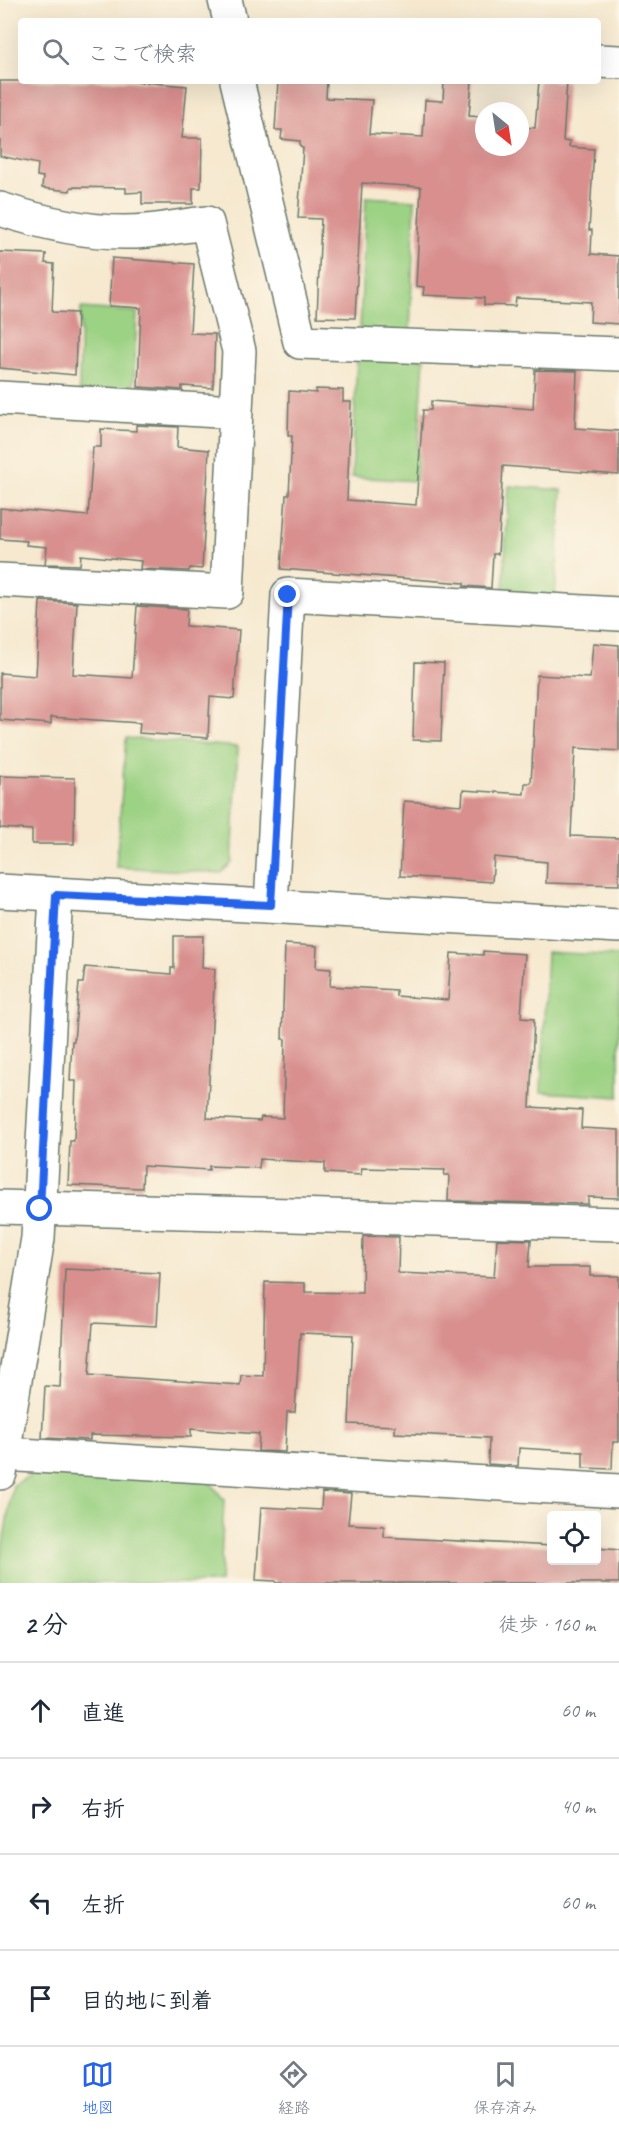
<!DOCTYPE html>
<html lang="ja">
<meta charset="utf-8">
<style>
:root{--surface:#fff;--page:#f2f2f3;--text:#1f2937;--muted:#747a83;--line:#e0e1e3;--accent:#2563eb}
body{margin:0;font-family:Caveat,"Klee One",sans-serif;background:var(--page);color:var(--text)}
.controls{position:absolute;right:18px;bottom:18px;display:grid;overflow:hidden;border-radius:6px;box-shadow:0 6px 24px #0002}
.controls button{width:54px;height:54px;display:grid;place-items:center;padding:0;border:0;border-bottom:2px solid var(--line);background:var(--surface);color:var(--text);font:30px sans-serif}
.compass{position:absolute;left:475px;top:102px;width:54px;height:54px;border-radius:50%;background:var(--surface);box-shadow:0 6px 24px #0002;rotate:150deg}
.stop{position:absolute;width:18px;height:18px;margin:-14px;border:4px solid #2563eb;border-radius:50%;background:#fff}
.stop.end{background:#2563eb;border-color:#fff;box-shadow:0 2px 6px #0008}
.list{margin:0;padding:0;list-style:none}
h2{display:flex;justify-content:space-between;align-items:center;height:78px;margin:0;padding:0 24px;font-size:26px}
h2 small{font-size:20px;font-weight:400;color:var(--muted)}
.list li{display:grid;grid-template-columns:39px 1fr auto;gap:18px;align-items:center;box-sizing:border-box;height:96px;padding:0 24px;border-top:2px solid var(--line)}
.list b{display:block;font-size:22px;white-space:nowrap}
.list em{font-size:20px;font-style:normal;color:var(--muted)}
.icon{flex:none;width:33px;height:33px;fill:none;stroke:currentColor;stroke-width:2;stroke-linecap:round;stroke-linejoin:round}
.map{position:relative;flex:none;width:619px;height:1583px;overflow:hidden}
.search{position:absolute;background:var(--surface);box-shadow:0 6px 24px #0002;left:18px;right:18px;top:18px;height:66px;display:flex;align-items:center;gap:15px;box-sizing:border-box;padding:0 21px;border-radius:6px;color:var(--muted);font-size:22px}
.sheet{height:462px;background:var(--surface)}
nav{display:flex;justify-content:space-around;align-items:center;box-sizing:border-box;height:84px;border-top:2px solid var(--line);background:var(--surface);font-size:16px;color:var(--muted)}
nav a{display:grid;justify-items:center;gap:3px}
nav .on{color:var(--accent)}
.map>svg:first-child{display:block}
</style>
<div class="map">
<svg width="619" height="1583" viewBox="0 0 619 1583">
<rect width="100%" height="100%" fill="#fcf5e5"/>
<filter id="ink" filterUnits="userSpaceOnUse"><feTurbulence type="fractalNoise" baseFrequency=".0167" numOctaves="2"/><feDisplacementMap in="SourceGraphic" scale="12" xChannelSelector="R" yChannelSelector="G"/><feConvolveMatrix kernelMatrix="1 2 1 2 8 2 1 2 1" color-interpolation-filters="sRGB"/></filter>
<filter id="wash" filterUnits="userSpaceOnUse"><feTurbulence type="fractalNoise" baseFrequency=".008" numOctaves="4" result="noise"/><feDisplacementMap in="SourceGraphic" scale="24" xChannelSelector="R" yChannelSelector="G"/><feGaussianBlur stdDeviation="1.35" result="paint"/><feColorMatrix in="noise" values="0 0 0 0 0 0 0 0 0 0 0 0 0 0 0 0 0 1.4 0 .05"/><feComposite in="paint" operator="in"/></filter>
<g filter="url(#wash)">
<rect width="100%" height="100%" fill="#f6e9d0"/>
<g fill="#9cd284" stroke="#5e885c" stroke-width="1.5">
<path d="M366 197 415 200 410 332 360 330Z"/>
<path d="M81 308 137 312 133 394 79 391Z"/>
<path d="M357 358 424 359 416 481 352 477Z"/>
<path d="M509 486 562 490 555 597 503 593Z"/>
<path d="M126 738 238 747 232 863 221 873 116 867Z"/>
<path d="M547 952 619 956V1097L541 1092Z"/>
<path d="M40 1470 207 1478 224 1500 220 1583H0V1561L13 1485Z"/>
</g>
<g id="blocks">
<g fill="#d88f8e">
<path d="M0 81H129L187 86 182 138H202L201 188H193V204H142V192L126 193V188L71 187 70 191 42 188 43 177 37 176 38 164 0 156Z"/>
<path d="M278 81H327L326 98 372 100 369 134 423 137 425 100 443 101 444 81H472L469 116 484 117V147H520V127L535 128 539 81H567L563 141 570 142 569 147 594 149 589 230H592L591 254 619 256V324L590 322 591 302 516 298 515 306 484 305V298L423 295 424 287 416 286 421 187 362 183 355 318 317 317 321 219 298 218 303 148 300 147V141L281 139 282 130H275Z"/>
<path d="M0 252 46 254 45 263 54 264 52 312 77 313 75 375 0 368Z"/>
<path d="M112 258 194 264 190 333 215 334 213 388 182 386V390L138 387 141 308 109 306Z"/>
<path d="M535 370 577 371 575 428 619 431V475L503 466 498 554H493L491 588 464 586V583L281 569 286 495H289L292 436H288L289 391 316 393V389L343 390V402H351L347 500 416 505 423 410H431V401L533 409Z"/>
<path d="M136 425 178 427 177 447 209 450 202 569 190 568 189 571 140 569 141 561 81 555 80 565 45 564 47 547 26 545 27 541 0 539V508L88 516 93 447H101V429L136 431Z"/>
<path d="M40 601 77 603 73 674 132 678 137 606 187 609 186 626 239 630 234 699 210 697 208 738 139 733 140 723 51 717V724L0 720V673L36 676Z"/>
<path d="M593 643 619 645V751L575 748 571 836 619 838V885L546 883 547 862 494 857 492 882 400 876 404 801 462 805 463 790 524 794 525 783H531L537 675 590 678Z"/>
<path d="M415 662 444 663 441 741 413 740Z"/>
<path d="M0 776 75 778 74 844H32V830L0 828Z"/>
<path d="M174 936H203L202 968 215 969 207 1118 260 1121 261 1117 283 1118 285 1039H282L285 944 317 946 316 968 331 969 330 986 396 990V996L448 1000 451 953 483 955V951L525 954 521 1018 534 1019 530 1107 582 1110 581 1128 619 1130V1198L588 1197V1204L448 1201 449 1175H444L445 1170 362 1168 361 1175 325 1173V1163L260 1159 259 1168 209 1166V1170L143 1166 142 1188 68 1185 70 1141H74L76 1081H70L72 1041H74L79 983H83L85 967 171 974V968H174Z"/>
<path d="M363 1236 399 1237 398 1273 494 1277 497 1239 531 1240 529 1267H590V1276H619V1442H613L612 1469 583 1468V1452L519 1448 518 1466 488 1464 489 1438 395 1433V1426L349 1424 353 1335 300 1333 295 1412H287L285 1452 258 1451 259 1434 191 1429V1437L90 1435V1440L42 1438 45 1386 60 1387 65 1269 160 1273 157 1326 93 1323 89 1375 240 1385 241 1375 263 1376 265 1282 305 1283V1292L362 1293Z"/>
<path d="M322 1492 351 1494 348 1524 384 1526V1537L552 1546V1560H597V1548L619 1550V1583H276L275 1581 256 1580 261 1507 321 1510Z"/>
</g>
</g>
</g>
<g filter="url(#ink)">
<use href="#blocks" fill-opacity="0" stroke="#6a796b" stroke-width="1.5"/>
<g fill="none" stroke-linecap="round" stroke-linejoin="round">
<g stroke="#6a796b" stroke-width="36">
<g id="street">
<path d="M225 0 230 21"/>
<path d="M598 61 619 62"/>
<path d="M237 81 300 342 619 354"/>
<path d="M0 209C46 224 98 236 147 231 167 229 187 225 207 223L239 351 227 592 0 580"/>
<path d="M0 398 235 412"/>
<path d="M271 905 288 595 619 614"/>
<path d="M0 1207 619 1224"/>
<path d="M3 1454 619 1491"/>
<path d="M0 1473 38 1238 56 895"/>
</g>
</g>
<g stroke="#6a796b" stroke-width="36">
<path id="secondary" d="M0 891 619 926"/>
</g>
<use href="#street" stroke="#fff" stroke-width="33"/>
<use href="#secondary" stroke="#fff" stroke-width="33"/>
</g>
</g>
<g fill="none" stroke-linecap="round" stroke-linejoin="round" filter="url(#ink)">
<path stroke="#2563eb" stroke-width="8" d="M40 1209 56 895 271 905 288 595"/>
</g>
</svg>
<div class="controls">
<button><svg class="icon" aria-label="locate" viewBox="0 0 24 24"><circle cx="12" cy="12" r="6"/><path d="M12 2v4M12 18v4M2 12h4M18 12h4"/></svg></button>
</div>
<svg class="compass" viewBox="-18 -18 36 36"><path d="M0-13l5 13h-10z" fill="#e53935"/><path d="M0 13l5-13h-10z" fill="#747a83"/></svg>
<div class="stop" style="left:40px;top:1209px"></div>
<div class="stop end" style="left:288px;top:595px"></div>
<div class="search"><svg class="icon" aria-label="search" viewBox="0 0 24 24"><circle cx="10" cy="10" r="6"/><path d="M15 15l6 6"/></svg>ここで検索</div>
</div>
<section class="sheet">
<h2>2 分<small>徒歩 · 160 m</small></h2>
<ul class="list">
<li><svg class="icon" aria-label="ahead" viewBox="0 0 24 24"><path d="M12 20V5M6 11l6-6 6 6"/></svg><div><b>直進</b></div><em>60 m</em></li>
<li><svg class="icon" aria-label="right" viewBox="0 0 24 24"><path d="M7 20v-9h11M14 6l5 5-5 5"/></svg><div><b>右折</b></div><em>40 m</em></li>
<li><svg class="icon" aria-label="left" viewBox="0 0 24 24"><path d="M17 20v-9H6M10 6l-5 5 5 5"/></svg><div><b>左折</b></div><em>60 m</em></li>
<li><svg class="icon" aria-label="arrive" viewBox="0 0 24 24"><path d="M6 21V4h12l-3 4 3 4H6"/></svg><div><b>目的地に到着</b></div></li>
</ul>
</section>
<nav>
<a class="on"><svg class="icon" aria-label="map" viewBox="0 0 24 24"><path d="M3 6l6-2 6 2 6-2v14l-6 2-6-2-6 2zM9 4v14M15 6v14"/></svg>地図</a>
<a><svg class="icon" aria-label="directions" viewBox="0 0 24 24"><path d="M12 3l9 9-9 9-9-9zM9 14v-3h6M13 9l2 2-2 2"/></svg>経路</a>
<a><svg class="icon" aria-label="saved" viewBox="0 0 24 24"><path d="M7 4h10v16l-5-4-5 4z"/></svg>保存済み</a>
</nav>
